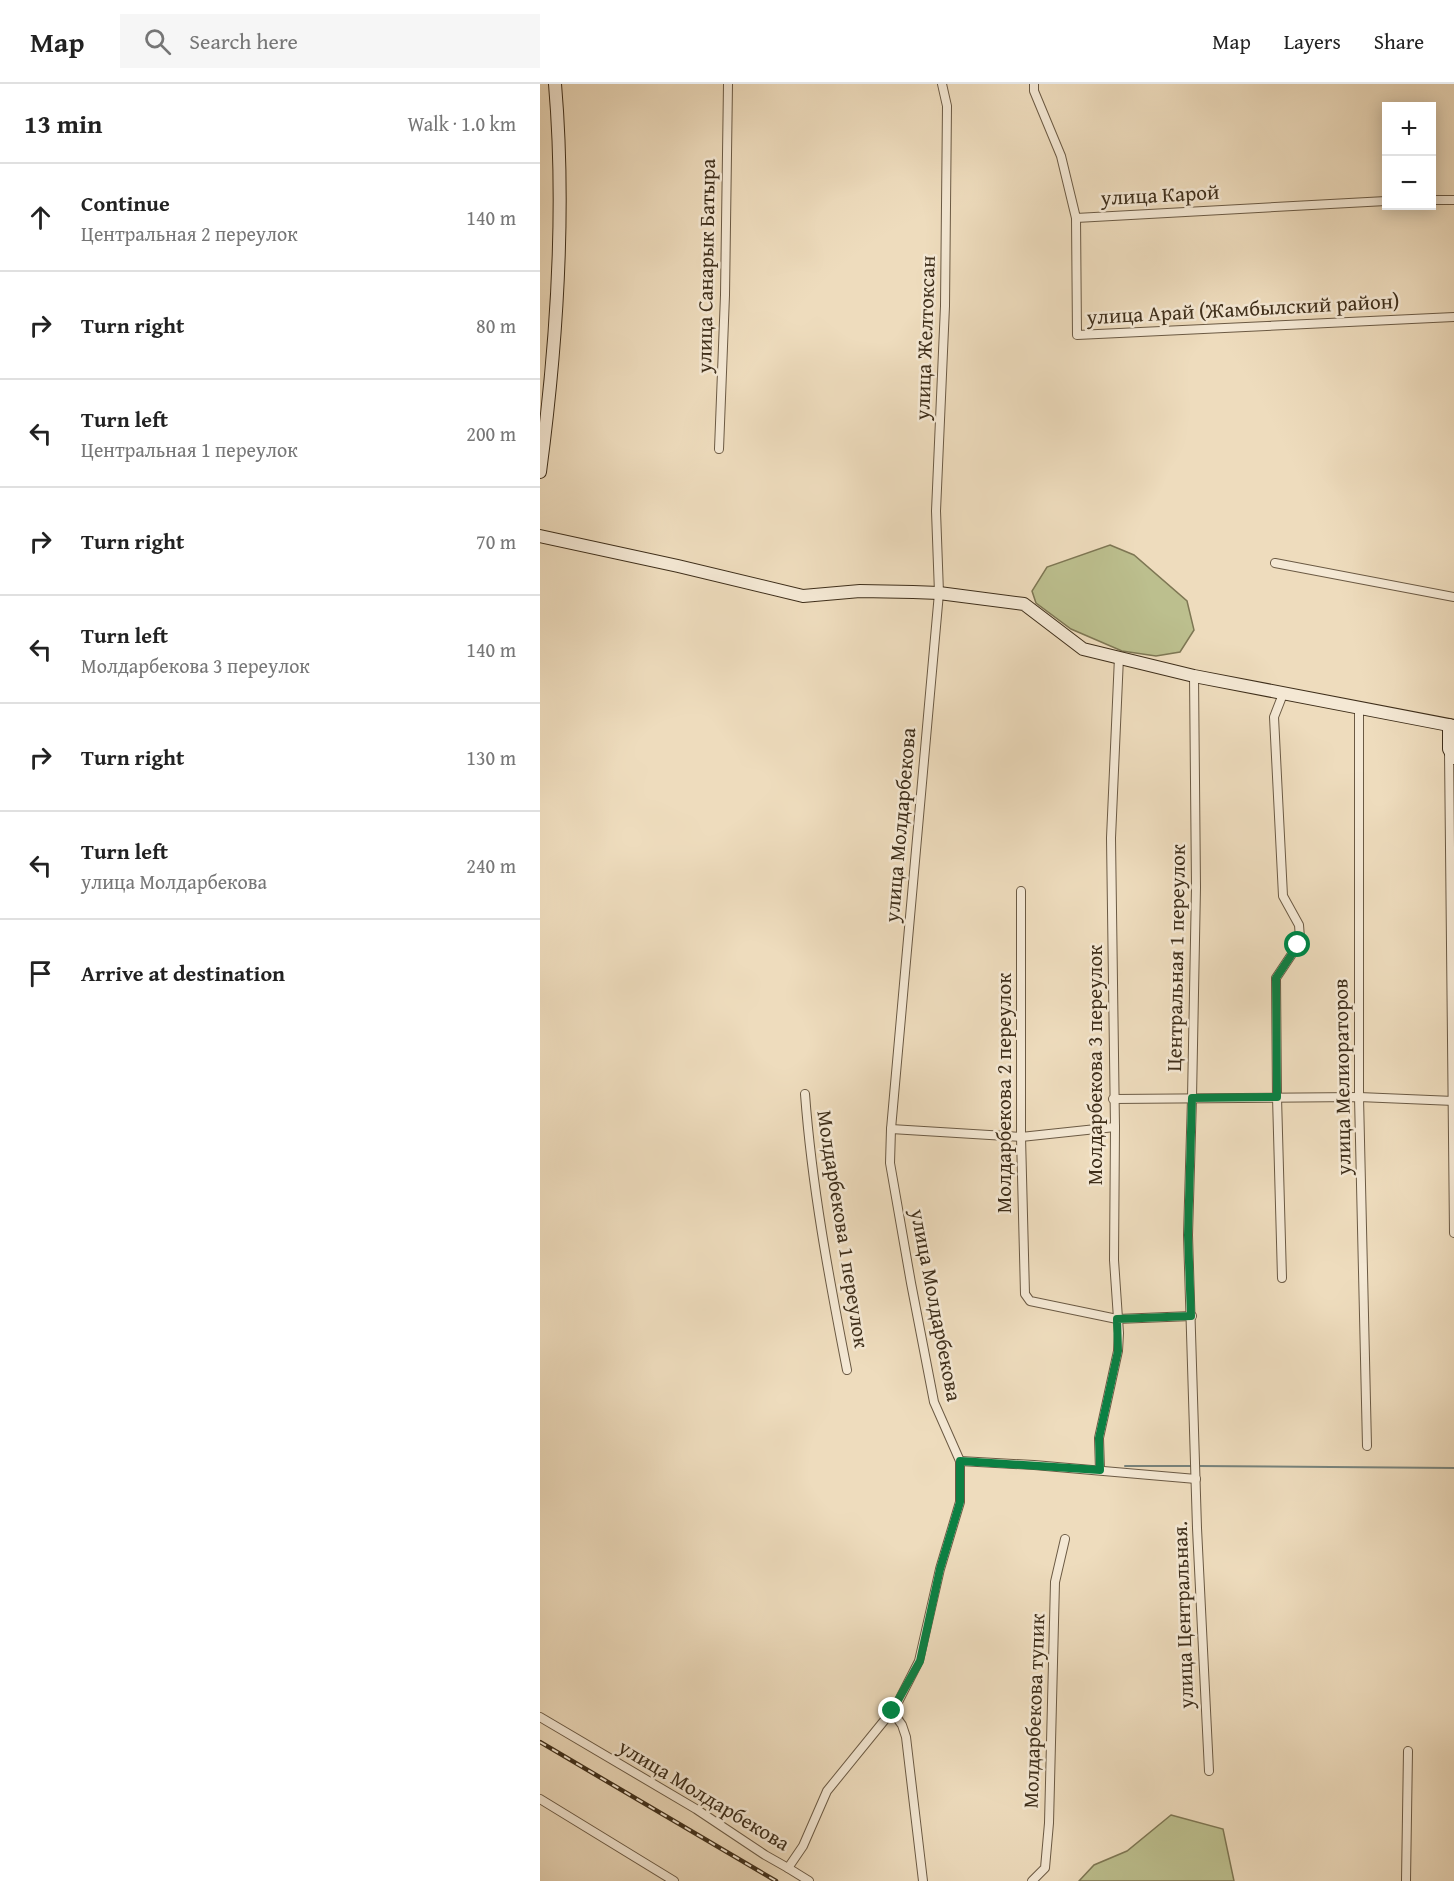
<!DOCTYPE html>
<meta charset="utf-8">
<style>
:root{--surface:#fff;--page:#f6f6f6;--text:#222;--muted:#767676;--line:#e0e0e0}
body{margin:0;font-family:"Gentium Book Plus",serif;background:var(--page);color:var(--text)}
.controls{position:absolute;right:18px;top:18px;display:grid;overflow:hidden;border-radius:0px;box-shadow:0 3px 15px #0003}
.controls button{width:54px;height:54px;display:grid;place-items:center;padding:0;border:0;border-bottom:2px solid var(--line);background:var(--surface);color:var(--text);font:30px sans-serif}
.stop{position:absolute;width:18px;height:18px;margin:-14px;border:4px solid #0b8043;border-radius:50%;background:#fff}
.stop.end{background:#0b8043;border-color:#fff;box-shadow:0 2px 6px #0008}
.list{margin:0;padding:0;list-style:none}
h2{display:flex;justify-content:space-between;align-items:center;height:78px;margin:0;padding:0 24px;font-size:26px}
h2 small{font-size:20px;font-weight:400;color:var(--muted)}
.list li{display:grid;grid-template-columns:39px 1fr auto;gap:18px;align-items:center;box-sizing:border-box;height:108px;padding:0 24px;border-top:2px solid var(--line)}
.list b{display:block;font-size:22px;white-space:nowrap}
.list p{margin:0;font-size:20px;white-space:nowrap;color:var(--muted)}
.list em{font-size:20px;font-style:normal;color:var(--muted)}
.icon{flex:none;width:33px;height:33px;fill:none;stroke:currentColor;stroke-width:2;stroke-linecap:round;stroke-linejoin:round}
.map{position:relative;flex:none;width:914px;height:1797px;overflow:hidden}
header{display:flex;align-items:center;gap:36px;box-sizing:border-box;height:84px;padding:0 30px;background:var(--surface);border-bottom:2px solid var(--line)}
header strong{font-size:28px}
nav{display:flex;gap:33px;margin-inline-start:auto;font-size:21px}
.search{width:420px;height:54px;background:var(--page);display:flex;align-items:center;gap:15px;box-sizing:border-box;padding:0 21px;border-radius:0px;color:var(--muted);font-size:22px}
main{display:flex}
aside{flex:1;background:var(--surface)}
.map>svg:first-child{display:block}
</style>
<header>
<strong>Map</strong>
<div class="search"><svg class="icon" aria-label="search" viewBox="0 0 24 24"><circle cx="10" cy="10" r="6"/><path d="M15 15l6 6"/></svg>Search here</div>
<nav><a>Map</a><a>Layers</a><a>Share</a></nav>
</header>
<main>
<aside>
<h2>13 min<small>Walk · 1.0 km</small></h2>
<ul class="list">
<li><svg class="icon" aria-label="ahead" viewBox="0 0 24 24"><path d="M12 20V5M6 11l6-6 6 6"/></svg><div><b>Continue</b><p>Центральная 2 переулок</p></div><em>140 m</em></li>
<li><svg class="icon" aria-label="right" viewBox="0 0 24 24"><path d="M7 20v-9h11M14 6l5 5-5 5"/></svg><div><b>Turn right</b></div><em>80 m</em></li>
<li><svg class="icon" aria-label="left" viewBox="0 0 24 24"><path d="M17 20v-9H6M10 6l-5 5 5 5"/></svg><div><b>Turn left</b><p>Центральная 1 переулок</p></div><em>200 m</em></li>
<li><svg class="icon" aria-label="right" viewBox="0 0 24 24"><path d="M7 20v-9h11M14 6l5 5-5 5"/></svg><div><b>Turn right</b></div><em>70 m</em></li>
<li><svg class="icon" aria-label="left" viewBox="0 0 24 24"><path d="M17 20v-9H6M10 6l-5 5 5 5"/></svg><div><b>Turn left</b><p>Молдарбекова 3 переулок</p></div><em>140 m</em></li>
<li><svg class="icon" aria-label="right" viewBox="0 0 24 24"><path d="M7 20v-9h11M14 6l5 5-5 5"/></svg><div><b>Turn right</b></div><em>130 m</em></li>
<li><svg class="icon" aria-label="left" viewBox="0 0 24 24"><path d="M17 20v-9H6M10 6l-5 5 5 5"/></svg><div><b>Turn left</b><p>улица Молдарбекова</p></div><em>240 m</em></li>
<li><svg class="icon" aria-label="arrive" viewBox="0 0 24 24"><path d="M6 21V4h12l-3 4 3 4H6"/></svg><div><b>Arrive at destination</b></div></li>
</ul>
</aside>
<div class="map">
<svg width="914" height="1797" viewBox="0 0 914 1797">
<rect width="100%" height="100%" fill="#eedcbd"/>
<filter id="stains"><feTurbulence type="fractalNoise" baseFrequency=".00333" numOctaves="4"/><feColorMatrix values="0 0 0 0 .2 0 0 0 0 .09 0 0 0 0 .02 0 0 0 .5 -.17"/></filter>
<radialGradient id="worn" r=".72"><stop offset=".6" stop-color="#630" stop-opacity="0"/><stop offset="1" stop-color="#630" stop-opacity=".3"/></radialGradient>
<g fill="#bcbf8e" stroke="#7e7754" stroke-width="1.5">
<path d="M570 461 594 471 647 517 654 546 640 568 616 572 582 567 531 545 496 519 492 507 507 483Z"/>
<path d="M631 1731 683 1745 694 1797H539L554 1781 587 1767Z"/>
</g>
<g fill="none" stroke-linecap="round" stroke-linejoin="round">
<g stroke="#77827b" stroke-width="2">
<path d="M585 1382H653"/>
<path d="M659 1382 914 1384"/>
</g>
<g stroke="#6b5a44" stroke-width="10">
<g id="street">
<path d="M494 0V7L521 72 536 134 846 117"/>
<path d="M892 116H914"/>
<path d="M536 134 537 251 914 233"/>
<path d="M179 365 185 211 188 0"/>
<path d="M735 479 914 513"/>
<path d="M654 592 656 803 652 1014 648 1151 657 1444 669 1687"/>
<path d="M819 624V1013L827 1362"/>
<path d="M909 667 914 1149"/>
<path d="M481 807V1053L485 1210 490 1217 577 1235 652 1232"/>
<path d="M265 1010C272 1103 289 1194 307 1286"/>
<path d="M573 1015 819 1013 914 1017"/>
<path d="M351 1045 481 1053 575 1043"/>
<path d="M742 1194 737 1013 736 894 758 861 760 854 759 841 743 812 734 633 743 610"/>
<path d="M420 1377 494 1381 656 1395"/>
<path d="M560 1386 559 1354 578 1267 579 1249 574 1176 575 1043 571 754 579 573"/>
<path d="M352 1627 362 1641 366 1653 383 1797"/>
<path d="M0 1633 156 1725 225 1771 248 1784 263 1762 287 1707 356 1622 379 1577 400 1485 420 1418V1377L394 1318 371 1199 350 1079 351 1045 399 509 396 427 405 222 407 22 402 0"/>
<path d="M0 1715 134 1797"/>
<path d="M248 1784 269 1797"/>
<path d="M492 1797 505 1784 509 1739 515 1498 525 1455"/>
<path d="M866 1797 868 1667"/>
</g>
</g>
<g stroke="#3f2f1b" stroke-width="14">
<g id="secondary">
<path d="M0 388C17 260 26 129 15 0"/>
<path d="M0 452 138 482 263 512 320 507 373 508 399 509 484 520 543 565 654 592 914 642"/>
<path d="M909 641V665L914 674"/>
</g>
</g>
<use href="#street" stroke="#f4e8d4" stroke-width="8"/>
<use href="#secondary" stroke="#f4e8d4" stroke-width="12"/>
<g stroke="#3f2f1b" stroke-width="4.5">
<path id="rail" d="M0 1658 236 1797"/>
</g>
<use href="#rail" stroke="#f4e8d4" stroke-width="2" stroke-dasharray="7" stroke-linecap="butt"/>
</g>
<g fill="none" stroke-linecap="round" stroke-linejoin="round">
<path stroke="#0b8043" stroke-width="8" d="M352 1627 380 1577 400 1485 420 1418V1377L560 1386 559 1354 578 1267 577 1235 651 1232 648 1151 652 1014 737 1013 736 894 758 861"/>
</g>
<g text-anchor="middle" stroke-width="5" stroke-linejoin="round" paint-order="stroke">
<g font-size="21" fill="#3f2f1b" stroke="#f4e8d4">
<text transform="translate(620 111) rotate(-3)" y="7">улица Карой</text>
<text transform="translate(166 182) rotate(-89)" y="7">улица Санарык Батыра</text>
<text transform="translate(703 225) rotate(-3)" y="7">улица Арай (Жамбылский район)</text>
<text transform="translate(385 254) rotate(-88)" y="7">улица Желтоксан</text>
<text transform="translate(360 741) rotate(-85)" y="7">улица Молдарбекова</text>
<text transform="translate(636 874) rotate(-89)" y="7">Центральная 1 переулок</text>
<text transform="translate(555 981) rotate(-90)" y="7">Молдарбекова 3 переулок</text>
<text transform="translate(802 993) rotate(-91)" y="7">улица Мелиораторов</text>
<text transform="translate(464 1009) rotate(-90)" y="7">Молдарбекова 2 переулок</text>
<text transform="translate(303 1145) rotate(81)" y="7">Молдарбекова 1 переулок</text>
<text transform="translate(396 1221) rotate(79)" y="7">улица Молдарбекова</text>
<text transform="translate(643 1531) rotate(-92)" y="7">улица Центральная.</text>
<text transform="translate(494 1627) rotate(-88)" y="7">Молдарбекова тупик</text>
<text transform="translate(164 1711) rotate(31)" y="7">улица Молдарбекова</text>
</g>
</g>
<rect width="100%" height="100%" filter="url(#stains)"/>
<rect width="100%" height="100%" fill="url(#worn)"/>
</svg>
<div class="controls">
<button>+</button>
<button>−</button>
</div>
<div class="stop" style="left:758px;top:861px"></div>
<div class="stop end" style="left:352px;top:1627px"></div>
</div>
</main>
